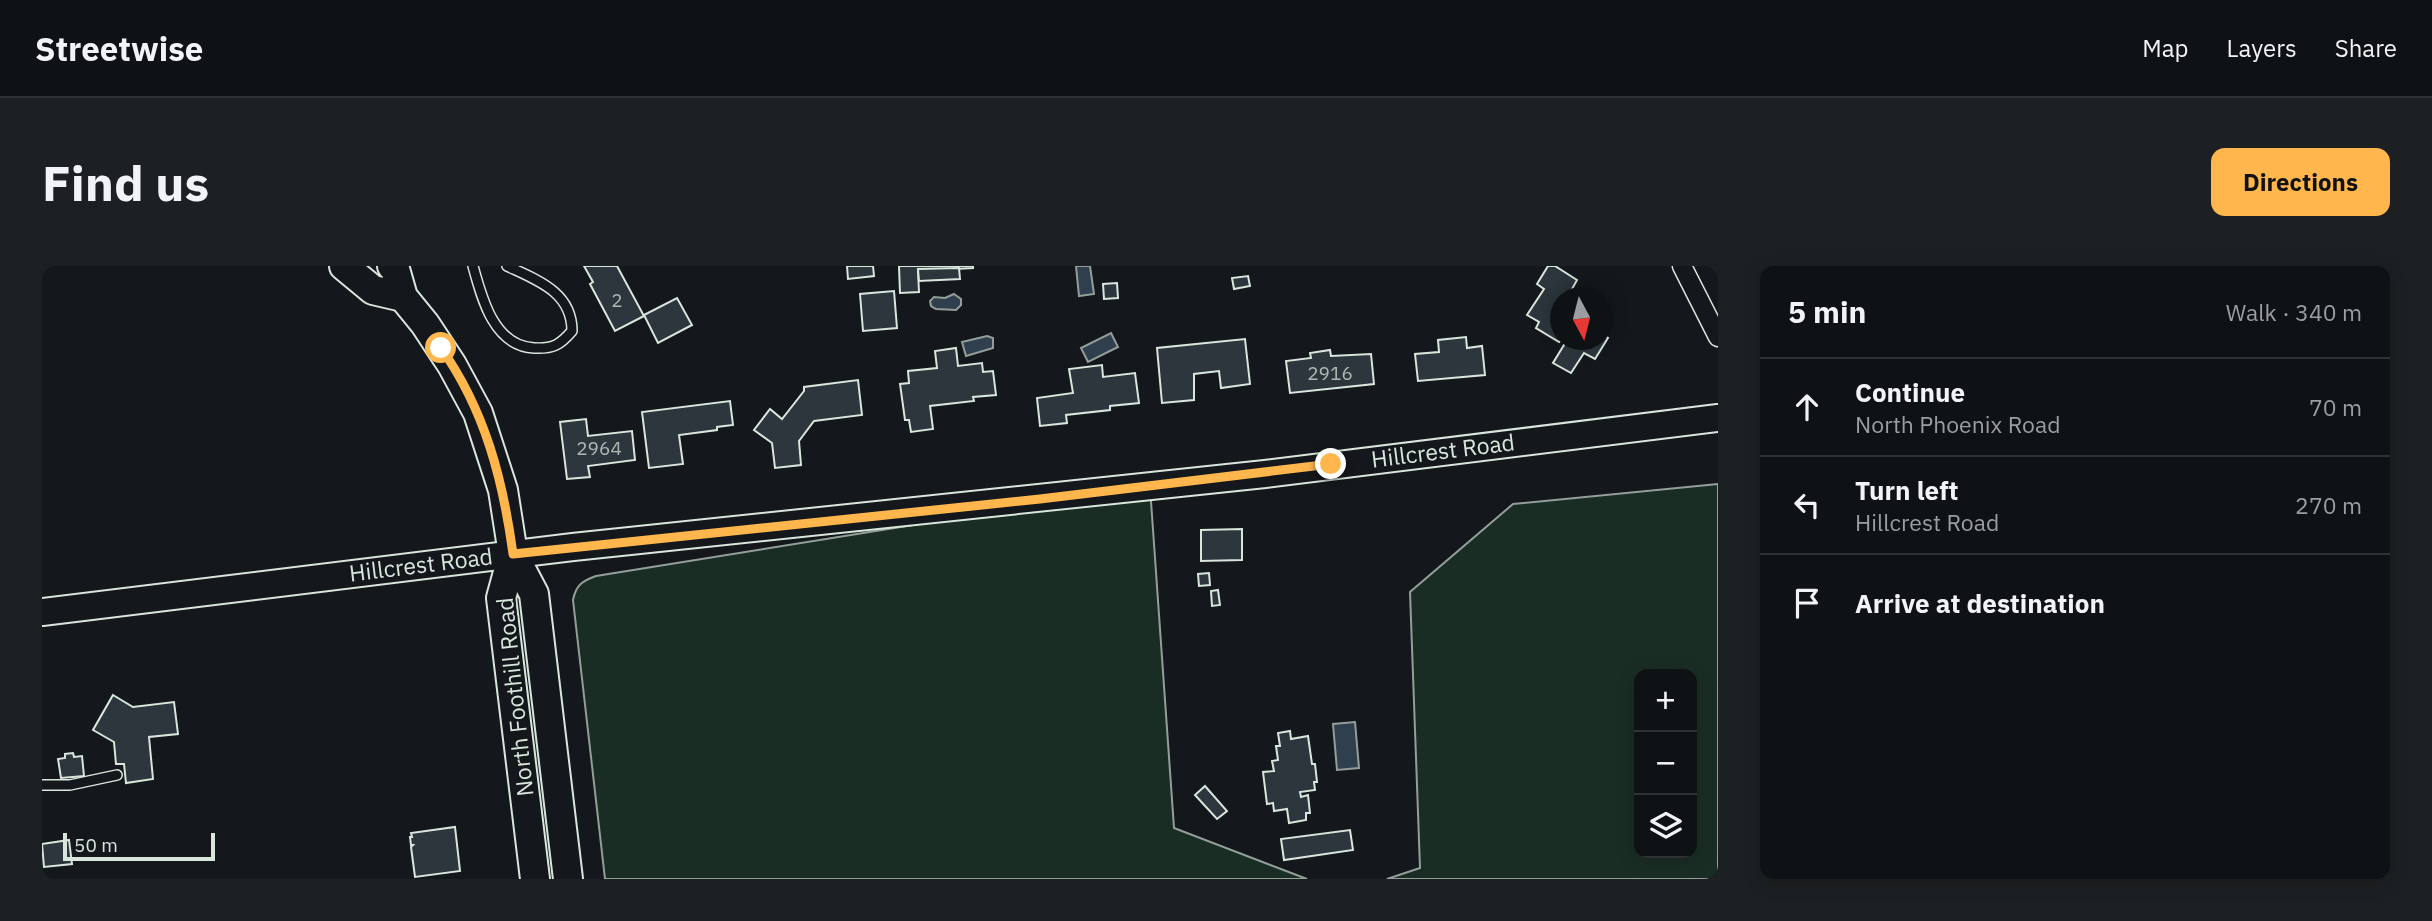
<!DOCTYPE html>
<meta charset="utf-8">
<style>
:root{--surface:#0f1215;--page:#1d2022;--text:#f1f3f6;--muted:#9b9ea0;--line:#2f3234;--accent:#ffb74d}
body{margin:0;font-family:"IBM Plex Sans",sans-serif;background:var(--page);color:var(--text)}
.controls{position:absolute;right:21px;bottom:21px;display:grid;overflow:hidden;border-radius:14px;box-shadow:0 4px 18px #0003}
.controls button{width:63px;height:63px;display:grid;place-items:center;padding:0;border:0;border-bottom:2px solid var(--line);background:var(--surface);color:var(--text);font:35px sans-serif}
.compass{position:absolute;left:1508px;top:21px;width:63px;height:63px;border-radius:50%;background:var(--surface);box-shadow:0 4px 18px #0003;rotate:173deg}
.scale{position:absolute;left:21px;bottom:18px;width:152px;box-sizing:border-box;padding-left:7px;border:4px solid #d8e6dc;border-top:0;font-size:19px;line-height:24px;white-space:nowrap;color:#d8e6dc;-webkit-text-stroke:5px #14181c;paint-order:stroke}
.stop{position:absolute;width:21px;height:21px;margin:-16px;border:5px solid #ffb74d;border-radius:50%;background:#fff}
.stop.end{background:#ffb74d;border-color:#fff;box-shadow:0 2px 7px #0008}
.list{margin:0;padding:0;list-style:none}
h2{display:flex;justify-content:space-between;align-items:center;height:91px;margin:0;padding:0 28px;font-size:30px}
h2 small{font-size:23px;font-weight:400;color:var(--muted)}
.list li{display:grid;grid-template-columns:46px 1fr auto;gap:21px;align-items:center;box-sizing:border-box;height:98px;padding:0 28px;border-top:2px solid var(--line)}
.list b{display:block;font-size:26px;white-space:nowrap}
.list p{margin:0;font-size:23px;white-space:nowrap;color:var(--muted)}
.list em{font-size:23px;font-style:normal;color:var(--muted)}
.icon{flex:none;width:38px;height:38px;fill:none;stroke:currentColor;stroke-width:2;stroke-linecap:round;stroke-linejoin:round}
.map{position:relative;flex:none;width:1676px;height:613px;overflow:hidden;border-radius:14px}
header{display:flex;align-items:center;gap:42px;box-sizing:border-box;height:98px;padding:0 35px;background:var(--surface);border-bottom:2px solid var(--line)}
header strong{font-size:33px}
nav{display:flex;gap:38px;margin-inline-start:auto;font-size:24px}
.intro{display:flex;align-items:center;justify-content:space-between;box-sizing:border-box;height:168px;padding:0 42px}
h1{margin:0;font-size:49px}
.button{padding:18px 32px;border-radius:14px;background:var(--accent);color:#111;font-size:24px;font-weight:700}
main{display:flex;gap:42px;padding:0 42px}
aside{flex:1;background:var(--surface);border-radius:14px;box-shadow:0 4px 18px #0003}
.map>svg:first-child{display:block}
</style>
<header>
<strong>Streetwise</strong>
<nav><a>Map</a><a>Layers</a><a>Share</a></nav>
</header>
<div class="intro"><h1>Find us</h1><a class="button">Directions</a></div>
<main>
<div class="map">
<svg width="1676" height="613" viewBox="0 0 1676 613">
<rect width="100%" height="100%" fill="#14181c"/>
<g fill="#1a2d24" stroke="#939e99" stroke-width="2" fill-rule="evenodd">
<path d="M1676 218V613H1345L1378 602 1368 326 1471 238ZM1597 408H1650V587H1597Z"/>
<path d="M1108 221 1132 562 1265 613H563L531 334C534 319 540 315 554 310Z"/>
</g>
<g fill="#2f3f4d" stroke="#939e99" stroke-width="2">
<path d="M1034 0H1048L1052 28 1037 30Z"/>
<path d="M912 28 919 33V39L914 44 894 43 889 40 888 35 892 31 903 32Z"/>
<path d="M1069 67 1076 81 1046 96 1039 82Z"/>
<path d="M945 70 951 72V82L924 90 920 76Z"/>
<path d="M1313 456 1317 502 1295 504 1291 458Z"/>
</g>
<g fill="#2c363c" stroke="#d8e6dc" stroke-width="2">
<path d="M542 0H575L602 50 573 65 548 18 551 16Z"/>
<path d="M805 0H831L832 10 806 13Z"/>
<path d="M857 0H931V2L876 5 877 26 858 27Z"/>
<path d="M1506 0H1513L1535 14 1525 32H1518L1519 74 1517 76 1494 62 1497 56 1485 49 1502 23 1495 18Z"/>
<path d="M917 2 918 13 877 15 876 3Z"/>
<path d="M1206 10 1208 20 1192 23 1190 12Z"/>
<path d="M1075 17 1076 32 1062 33 1061 18Z"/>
<path d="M852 25 855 62 821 65 818 28Z"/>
<path d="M635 32 650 59 616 77 602 49Z"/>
<path d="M1560 69 1566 72 1553 93 1542 87 1529 107 1511 97 1525 74H1560Z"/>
<path d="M1424 71 1425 82 1440 80 1443 109 1376 115 1373 88 1397 86 1396 74Z"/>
<path d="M1203 73 1208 118 1179 122 1177 105 1152 108V134L1120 137 1115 82Z"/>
<path d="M914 82 916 100 940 97 941 106 951 105 954 129 931 131 932 135 888 140 891 163 869 166 867 154H863L858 118 867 117 866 105 895 102 893 85Z"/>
<path d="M1288 84 1289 90 1329 88 1332 118 1248 127 1244 95 1269 92 1268 87Z"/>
<path d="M1060 99 1061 111 1093 107 1097 137 1068 140V144L1024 149 1025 157 998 160 995 132 1031 127 1027 103Z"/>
<path d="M816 114 820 149 772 155 757 175 759 199 733 202 730 177 712 164 728 143 740 153 762 125V121Z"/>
<path d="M688 135 691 159 675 161V164L637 169 641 198 607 202 600 146Z"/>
<path d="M544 153 546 170 590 165 593 194 546 200 548 211 525 213 518 156Z"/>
<path d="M1200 263V294L1159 295V264Z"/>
<path d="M1167 307 1168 319 1157 320 1156 308Z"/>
<path d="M1176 324 1178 339 1170 340 1169 325Z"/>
<path d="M71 429 91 441 132 436 136 468 107 471 111 513 84 517 82 498H74L72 476 51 464Z"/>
<path d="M1248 465 1249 473 1266 470 1270 498H1273L1275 516H1272L1273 524 1258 526 1259 531 1266 529 1268 547H1264V554L1247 557 1245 543 1232 545 1231 537 1225 538 1221 506 1232 505 1230 495 1236 494 1234 480H1238L1236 467Z"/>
<path d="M31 487 32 491 40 490 42 510 19 512 16 493 23 492V488Z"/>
<path d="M1163 520 1185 545 1175 553 1153 529Z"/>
<path d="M413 561 418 605 373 611 369 581 371 579H369L368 571H370L369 567Z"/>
<path d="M1308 564 1311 584 1242 594 1239 573Z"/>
<path d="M27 574 30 598 2 601 0 578Z"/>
</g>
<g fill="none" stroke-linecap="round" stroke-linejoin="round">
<g stroke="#d8e6dc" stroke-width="12">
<g id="lane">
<path d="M431 0C440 33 452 80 492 82 511 83 518 79 530 65 530 26 495 14 465 0"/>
<path d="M0 519H28L75 509"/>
</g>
</g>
<g stroke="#d8e6dc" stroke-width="21">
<path id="street" d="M1640 0 1676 71"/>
</g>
<g stroke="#d8e6dc" stroke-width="30">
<path id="secondary" d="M0 346 531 281 1223 208 1676 152"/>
</g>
<g stroke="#d8e6dc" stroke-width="32">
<g id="primary">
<path d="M302 0 331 24 361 31"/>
<path d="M350 0 353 3 361 31 383 58 410 99 436 147 461 224 471 288 492 328 526 613"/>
<path d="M471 288 459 332 493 613"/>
</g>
</g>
<use href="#lane" stroke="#14181c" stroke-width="9"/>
<use href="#street" stroke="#14181c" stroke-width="18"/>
<use href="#secondary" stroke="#14181c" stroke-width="26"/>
<use href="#primary" stroke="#14181c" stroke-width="28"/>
</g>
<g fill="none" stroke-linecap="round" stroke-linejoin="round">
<path stroke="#ffb74d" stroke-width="9" d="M399 82C443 144 461 214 471 288L998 233 1289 198"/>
</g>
<g text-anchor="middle" stroke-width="5" stroke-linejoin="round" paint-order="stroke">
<g font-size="19" fill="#adbab4">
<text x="575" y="41">2</text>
<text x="1288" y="114">2916</text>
<text x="557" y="189">2964</text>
</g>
<g font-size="23" fill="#d8e6dc" stroke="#14181c">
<text transform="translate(1401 185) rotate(-7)" y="8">Hillcrest Road</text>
<text transform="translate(379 299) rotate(-7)" y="8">Hillcrest Road</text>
<text transform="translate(473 431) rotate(-96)" y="8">North Foothill Road</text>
</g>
</g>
</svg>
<div class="controls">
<button>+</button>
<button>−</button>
<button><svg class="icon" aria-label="layers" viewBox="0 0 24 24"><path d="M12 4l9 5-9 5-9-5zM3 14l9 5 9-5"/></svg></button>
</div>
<svg class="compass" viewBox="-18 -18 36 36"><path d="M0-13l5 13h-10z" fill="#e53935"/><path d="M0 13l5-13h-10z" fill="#9b9ea0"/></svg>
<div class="scale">50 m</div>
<div class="stop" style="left:399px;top:82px"></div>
<div class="stop end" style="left:1289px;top:198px"></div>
</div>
<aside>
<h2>5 min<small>Walk · 340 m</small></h2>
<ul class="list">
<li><svg class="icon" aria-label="ahead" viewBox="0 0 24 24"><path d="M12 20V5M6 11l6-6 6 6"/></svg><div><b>Continue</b><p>North Phoenix Road</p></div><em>70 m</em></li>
<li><svg class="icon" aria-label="left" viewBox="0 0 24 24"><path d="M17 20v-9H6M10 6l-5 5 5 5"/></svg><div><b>Turn left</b><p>Hillcrest Road</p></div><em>270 m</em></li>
<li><svg class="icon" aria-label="arrive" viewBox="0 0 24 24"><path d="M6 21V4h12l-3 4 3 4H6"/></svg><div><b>Arrive at destination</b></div></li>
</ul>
</aside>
</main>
